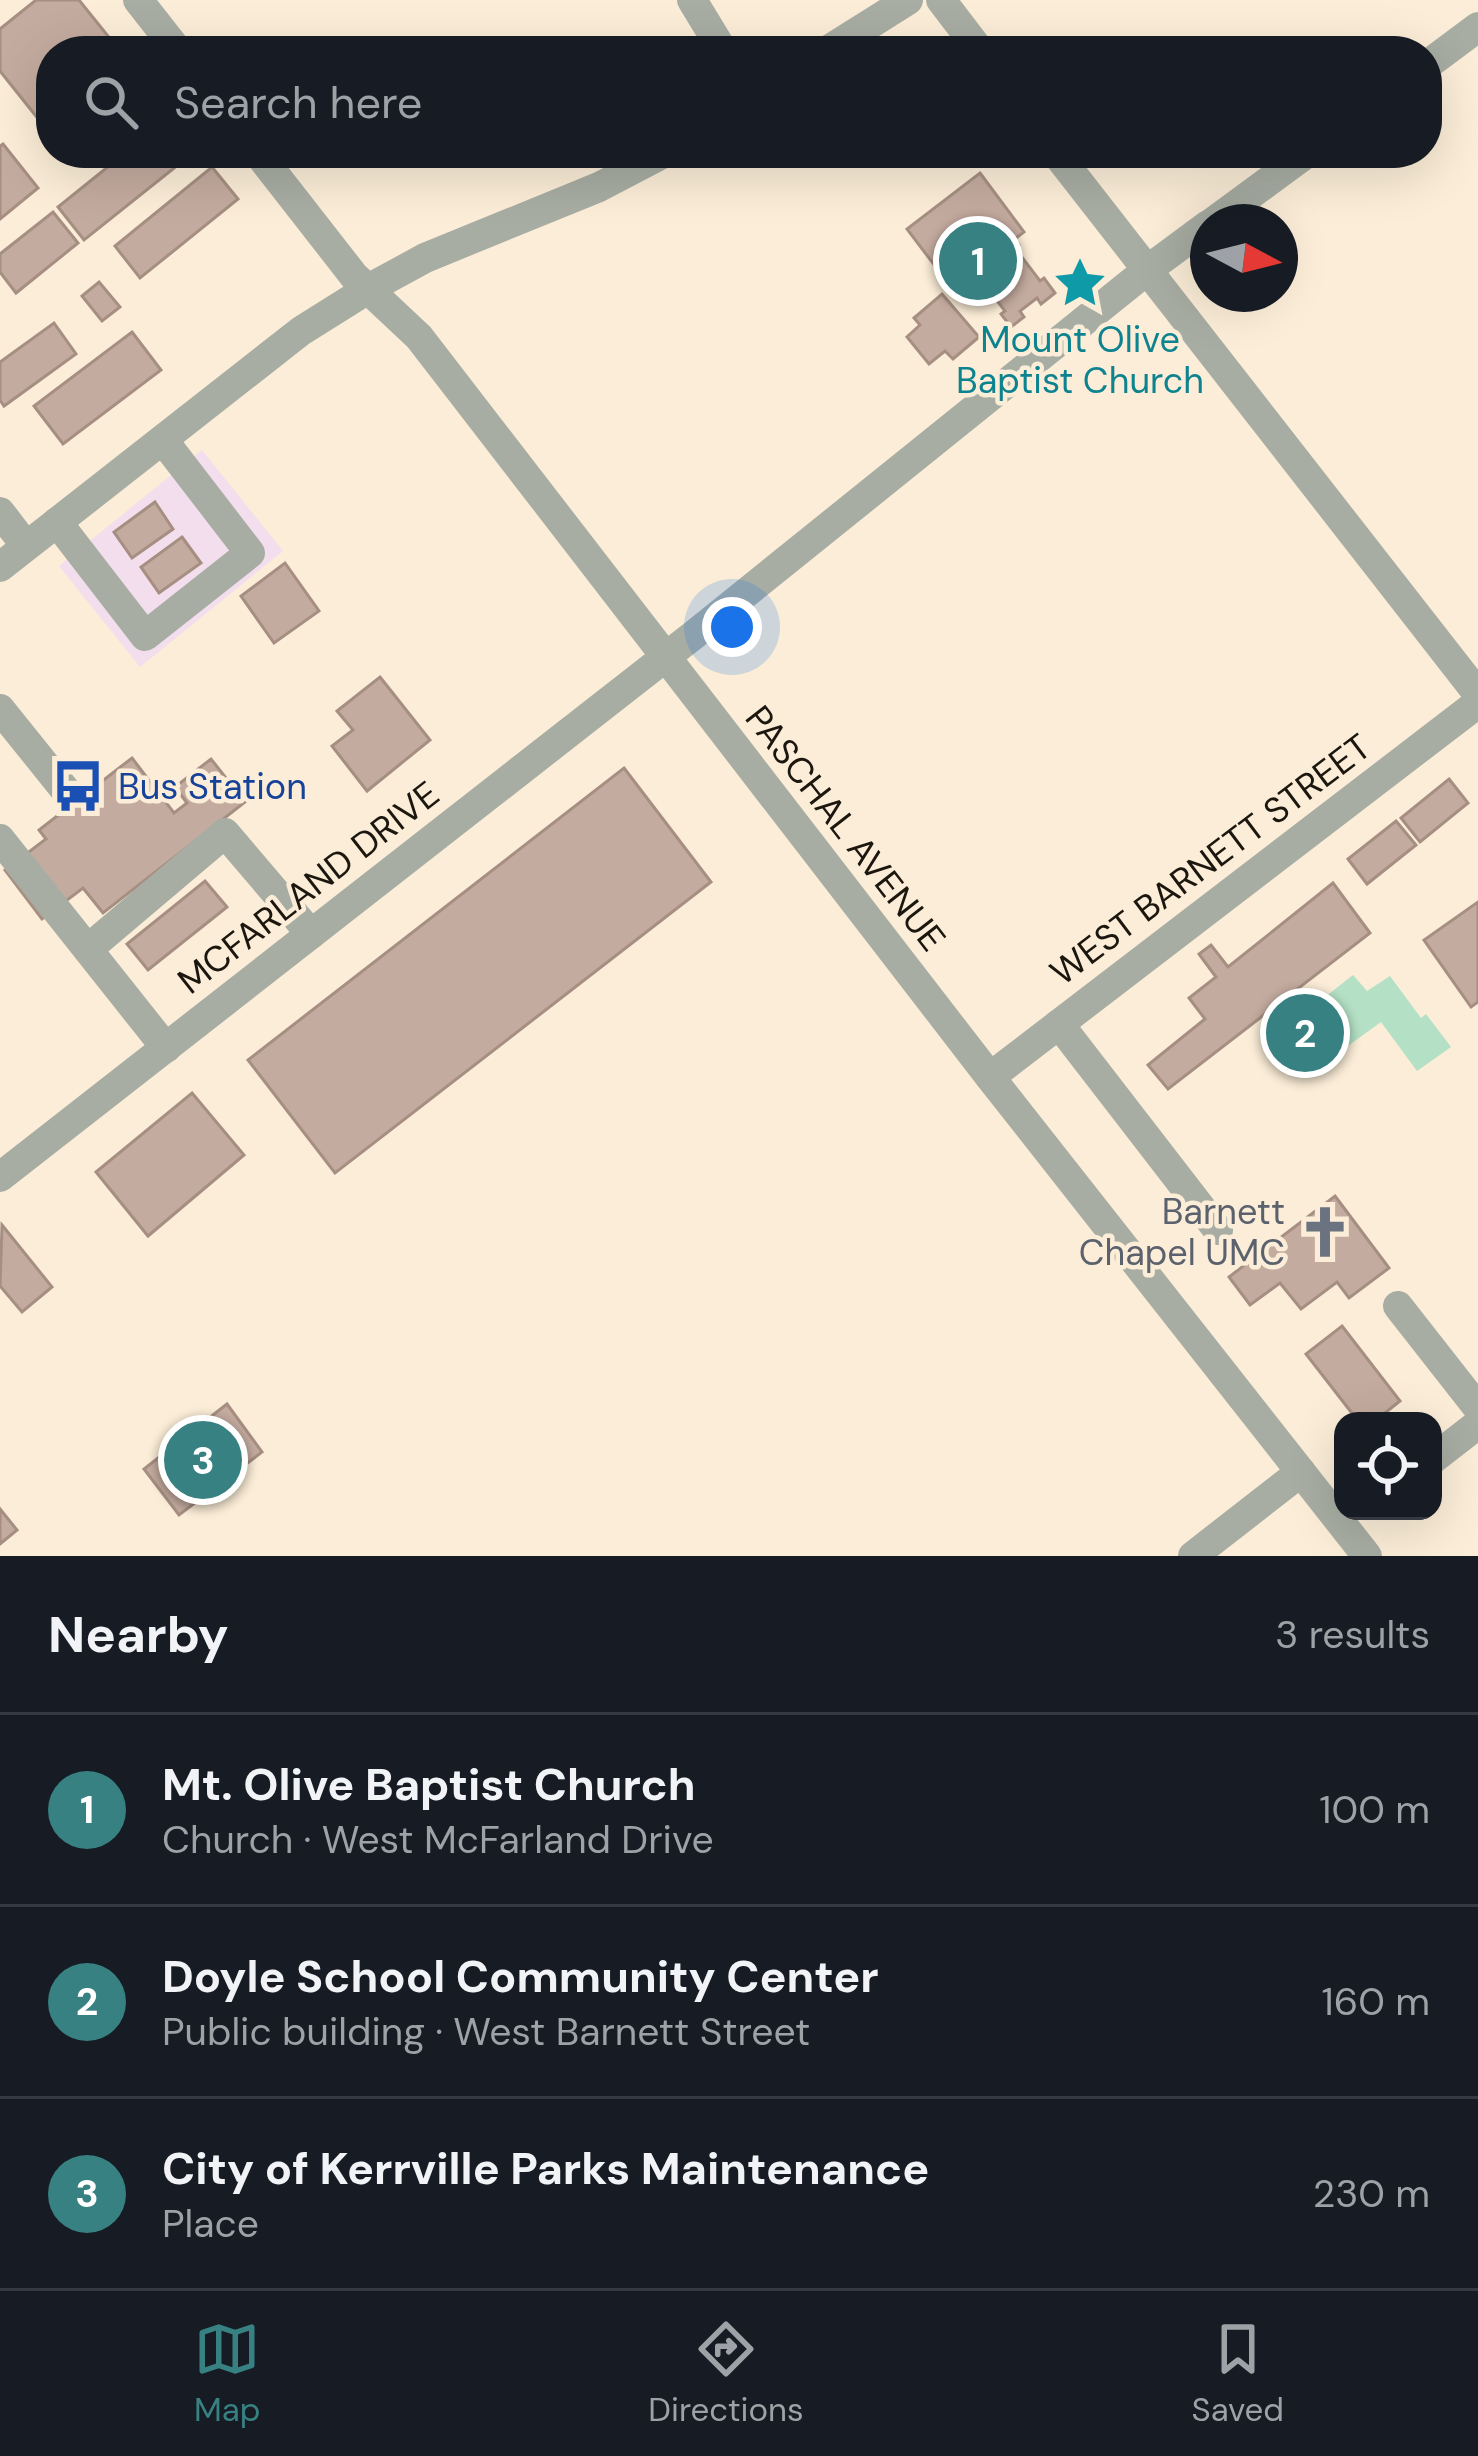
<!DOCTYPE html>
<meta charset="utf-8">
<style>
:root{--surface:#171b24;--page:#242831;--text:#f1f3f6;--muted:#9ea1a6;--line:#363941;--accent:#388182}
body{margin:0;font-family:"DM Sans",sans-serif;background:var(--page);color:var(--text)}
.controls{position:absolute;right:36px;bottom:36px;display:grid;overflow:hidden;border-radius:24px;box-shadow:0 12px 48px #0002}
.controls button{width:108px;height:108px;display:grid;place-items:center;padding:0;border:0;border-bottom:3px solid var(--line);background:var(--surface);color:var(--text);font:60px sans-serif}
.compass{position:absolute;left:1190px;top:204px;width:108px;height:108px;border-radius:50%;background:var(--surface);box-shadow:0 12px 48px #0002;rotate:97deg}
.you{position:absolute;left:732px;top:627px;width:42px;height:42px;margin:-30px;border:9px solid #fff;border-radius:50%;background:#1a73e8;box-shadow:0 0 0 18px #1a73e833}
.badge{display:grid;place-items:center;width:78px;height:78px;border-radius:50%;background:var(--accent);color:#fff;font-size:39px;font-weight:700}
.pin{position:absolute;translate:-50% -50%;border:6px solid #fff;box-shadow:0 3px 12px #0006}
.list{margin:0;padding:0;list-style:none}
h2{display:flex;justify-content:space-between;align-items:center;height:156px;margin:0;padding:0 48px;font-size:51px}
h2 small{font-size:39px;font-weight:400;color:var(--muted)}
.list li{display:grid;grid-template-columns:78px 1fr auto;gap:36px;align-items:center;box-sizing:border-box;height:192px;padding:0 48px;border-top:3px solid var(--line)}
.list b{display:block;font-size:45px;white-space:nowrap}
.list p{margin:0;font-size:39px;white-space:nowrap;color:var(--muted)}
.list em{font-size:39px;font-style:normal;color:var(--muted)}
.icon{flex:none;width:66px;height:66px;fill:none;stroke:currentColor;stroke-width:2;stroke-linecap:round;stroke-linejoin:round}
.map{position:relative;flex:none;width:1478px;height:1556px;overflow:hidden}
.search{position:absolute;background:var(--surface);box-shadow:0 12px 48px #0002;left:36px;right:36px;top:36px;height:132px;display:flex;align-items:center;gap:30px;box-sizing:border-box;padding:0 42px;border-radius:48px;color:var(--muted);font-size:45px}
.sheet{height:732px;background:var(--surface)}
nav{display:flex;justify-content:space-around;align-items:center;box-sizing:border-box;height:168px;border-top:3px solid var(--line);background:var(--surface);font-size:33px;color:var(--muted)}
nav a{display:grid;justify-items:center;gap:6px}
nav .on{color:var(--accent)}
.map>svg:first-child{display:block}
</style>
<div class="map">
<svg width="1478" height="1556" viewBox="0 0 1478 1556">
<rect width="100%" height="100%" fill="#fbedd7"/>
<path fill="#f3deed" d="M202 450 283 551 140 667 59 566Z"/>
<path fill="#b4e1c5" d="M1353 975 1367 991 1390 976 1421 1018 1426 1014 1451 1047 1417 1071 1381 1022 1334 1056 1302 1015Z"/>
<g fill="#c4ab9f" stroke="#a68f82" stroke-width="3">
<path d="M36 0H79L120 51H51V135L0 71V29Z"/>
<path d="M3 144 38 188 0 219V146Z"/>
<path d="M125 153H193L84 240 58 207Z"/>
<path d="M212 167 238 199 140 278 115 246Z"/>
<path d="M980 173 1024 232 1015 239 1019 245 1015 248 1040 281 1044 278 1055 293 1041 304 1037 298 1020 311 1024 317 1011 327 1001 314 1005 311 978 276 974 280 969 273 951 287 907 229Z"/>
<path d="M53 212 78 243 16 293 0 272V254Z"/>
<path d="M99 282 120 307 102 321 82 296Z"/>
<path d="M942 294 979 337 953 359 945 351 929 364 907 337 920 325 914 318Z"/>
<path d="M54 323 76 354 4 406 0 400V362Z"/>
<path d="M132 332 161 370 63 444 34 406Z"/>
<path d="M155 502 173 529 132 558 114 532Z"/>
<path d="M182 537 201 563 159 593 141 567Z"/>
<path d="M285 563 319 611 274 643 241 596Z"/>
<path d="M380 677 430 740 367 791 332 746 353 730 337 711Z"/>
<path d="M132 758 174 813 187 803 175 787 211 759 245 802 103 913 83 888 42 919 5 870 46 839 39 830Z"/>
<path d="M624 768 711 882 335 1173 248 1060Z"/>
<path d="M1449 779 1468 803 1420 842 1401 818Z"/>
<path d="M1396 821 1416 845 1367 884 1348 859Z"/>
<path d="M205 881 227 907 148 970 127 944Z"/>
<path d="M1333 883 1370 933 1168 1089 1148 1065 1205 1019 1189 998 1216 977 1199 954 1211 945 1228 967Z"/>
<path d="M1478 902V1002L1471 1007 1424 940Z"/>
<path d="M1308 1038 1324 1058 1306 1074 1289 1055Z"/>
<path d="M192 1093 244 1155 148 1236 96 1172Z"/>
<path d="M1335 1196 1389 1268 1349 1298 1337 1282 1301 1309 1280 1283 1250 1305 1229 1277Z"/>
<path d="M2 1225 52 1287 22 1312 0 1286Z"/>
<path d="M1342 1326 1400 1401 1375 1421H1358L1306 1354Z"/>
<path d="M227 1404 262 1452 179 1515 144 1469Z"/>
<path d="M0 1509 17 1530 0 1544Z"/>
</g>
<g fill="none" stroke-linecap="round" stroke-linejoin="round">
<g stroke="#a8ada3" stroke-width="30">
<path d="M138 0 178 51"/>
<path d="M692 0 723 51"/>
<path d="M941 0 980 51"/>
<path d="M827 51 908 0"/>
<path d="M1427 65 1478 27"/>
<path d="M258 153 354 276 419 337 990 1077 1367 1556"/>
<path d="M1056 153 1478 694"/>
<path d="M1213 222 1307 153"/>
<path d="M0 512 26 546"/>
<path d="M57 522 145 636 250 553 163 440"/>
<path d="M0 567 301 331 368 289 425 258 599 187 664 153"/>
<path d="M0 709 66 791"/>
<path d="M0 839 166 1048"/>
<path d="M88 949 225 833 311 934"/>
<path d="M1059 1024 1218 1230"/>
<path d="M990 1077 1478 703"/>
<path d="M0 1177 695 634 1146 271 1208 225"/>
<path d="M1398 1306 1478 1408"/>
<path d="M1433 1459 1478 1424"/>
<path d="M1193 1556 1301 1472"/>
</g>
</g>
<defs>
<g id="sight-bare" transform="scale(4.14)"><path d="M0-6L1.8-2.2L6-1.7L2.9 1.2L3.7 5.4L0 3.3L-3.7 5.4L-2.9 1.2L-6-1.7L-1.8-2.2Z" fill="#0f9aa8" stroke="#fbedd7" stroke-width="2.5" paint-order="stroke"/></g>
<g id="bus-bare" transform="scale(4.14)"><path d="M-5-6H5V4H4V6H2V4H-2V6H-4V4H-5ZM-3.5-4V0h7V-4ZM-3.5 1.2v1.5H-2V1.2ZM2 1.2v1.5H3.5V1.2Z" fill="#1a4fb4" stroke="#fbedd7" stroke-width="2.5" paint-order="stroke"/></g>
<g id="church-bare" transform="scale(4.14)"><path d="M-1.2-6h2.4v3.5h3.3v2.4h-3.3V6h-2.4V-.1h-3.3v-2.4h3.3Z" fill="#6b7280" stroke="#fbedd7" stroke-width="2.5" paint-order="stroke"/></g>
</defs>
<g fill-rule="evenodd">
<use href="#sight-bare" x="1080" y="283"/>
<use href="#bus-bare" x="78" y="786"/>
<use href="#church-bare" x="1325" y="1232"/>
</g>
<g text-anchor="middle" stroke-width="9" stroke-linejoin="round" paint-order="stroke">
<g font-size="36" fill="#0d838f" stroke="#fbedd7">
<text x="1080" y="352">Mount Olive<tspan x="1080" dy="41">Baptist Church</tspan></text>
</g>
<g font-size="36" fill="#164399" stroke="#fbedd7" text-anchor="start">
<text x="118" y="799">Bus Station</text>
</g>
<g font-size="36" fill="#1b160e" stroke="#fbedd7">
<text transform="translate(846 828) rotate(52)" y="13">PASCHAL AVENUE</text>
<text transform="translate(1210 859) rotate(-37)" y="13">WEST BARNETT STREET</text>
<text transform="translate(308 887) rotate(-38)" y="13">MCFARLAND DRIVE</text>
</g>
<g font-size="36" fill="#5b616d" stroke="#fbedd7" text-anchor="end">
<text x="1285" y="1224">Barnett<tspan x="1285" dy="41">Chapel UMC</tspan></text>
</g>
</g>
</svg>
<div class="controls">
<button><svg class="icon" aria-label="locate" viewBox="0 0 24 24"><circle cx="12" cy="12" r="6"/><path d="M12 2v4M12 18v4M2 12h4M18 12h4"/></svg></button>
</div>
<svg class="compass" viewBox="-18 -18 36 36"><path d="M0-13l5 13h-10z" fill="#e53935"/><path d="M0 13l5-13h-10z" fill="#9ea1a6"/></svg>
<div class="you"></div>
<div class="pin badge" style="left:978px;top:261px">1</div>
<div class="pin badge" style="left:1305px;top:1033px">2</div>
<div class="pin badge" style="left:203px;top:1460px">3</div>
<div class="search"><svg class="icon" aria-label="search" viewBox="0 0 24 24"><circle cx="10" cy="10" r="6"/><path d="M15 15l6 6"/></svg>Search here</div>
</div>
<section class="sheet">
<h2>Nearby<small>3 results</small></h2>
<ul class="list">
<li><span class="badge">1</span><div><b>Mt. Olive Baptist Church</b><p>Church · West McFarland Drive</p></div><em>100 m</em></li>
<li><span class="badge">2</span><div><b>Doyle School Community Center</b><p>Public building · West Barnett Street</p></div><em>160 m</em></li>
<li><span class="badge">3</span><div><b>City of Kerrville Parks Maintenance</b><p>Place</p></div><em>230 m</em></li>
</ul>
</section>
<nav>
<a class="on"><svg class="icon" aria-label="map" viewBox="0 0 24 24"><path d="M3 6l6-2 6 2 6-2v14l-6 2-6-2-6 2zM9 4v14M15 6v14"/></svg>Map</a>
<a><svg class="icon" aria-label="directions" viewBox="0 0 24 24"><path d="M12 3l9 9-9 9-9-9zM9 14v-3h6M13 9l2 2-2 2"/></svg>Directions</a>
<a><svg class="icon" aria-label="saved" viewBox="0 0 24 24"><path d="M7 4h10v16l-5-4-5 4z"/></svg>Saved</a>
</nav>
